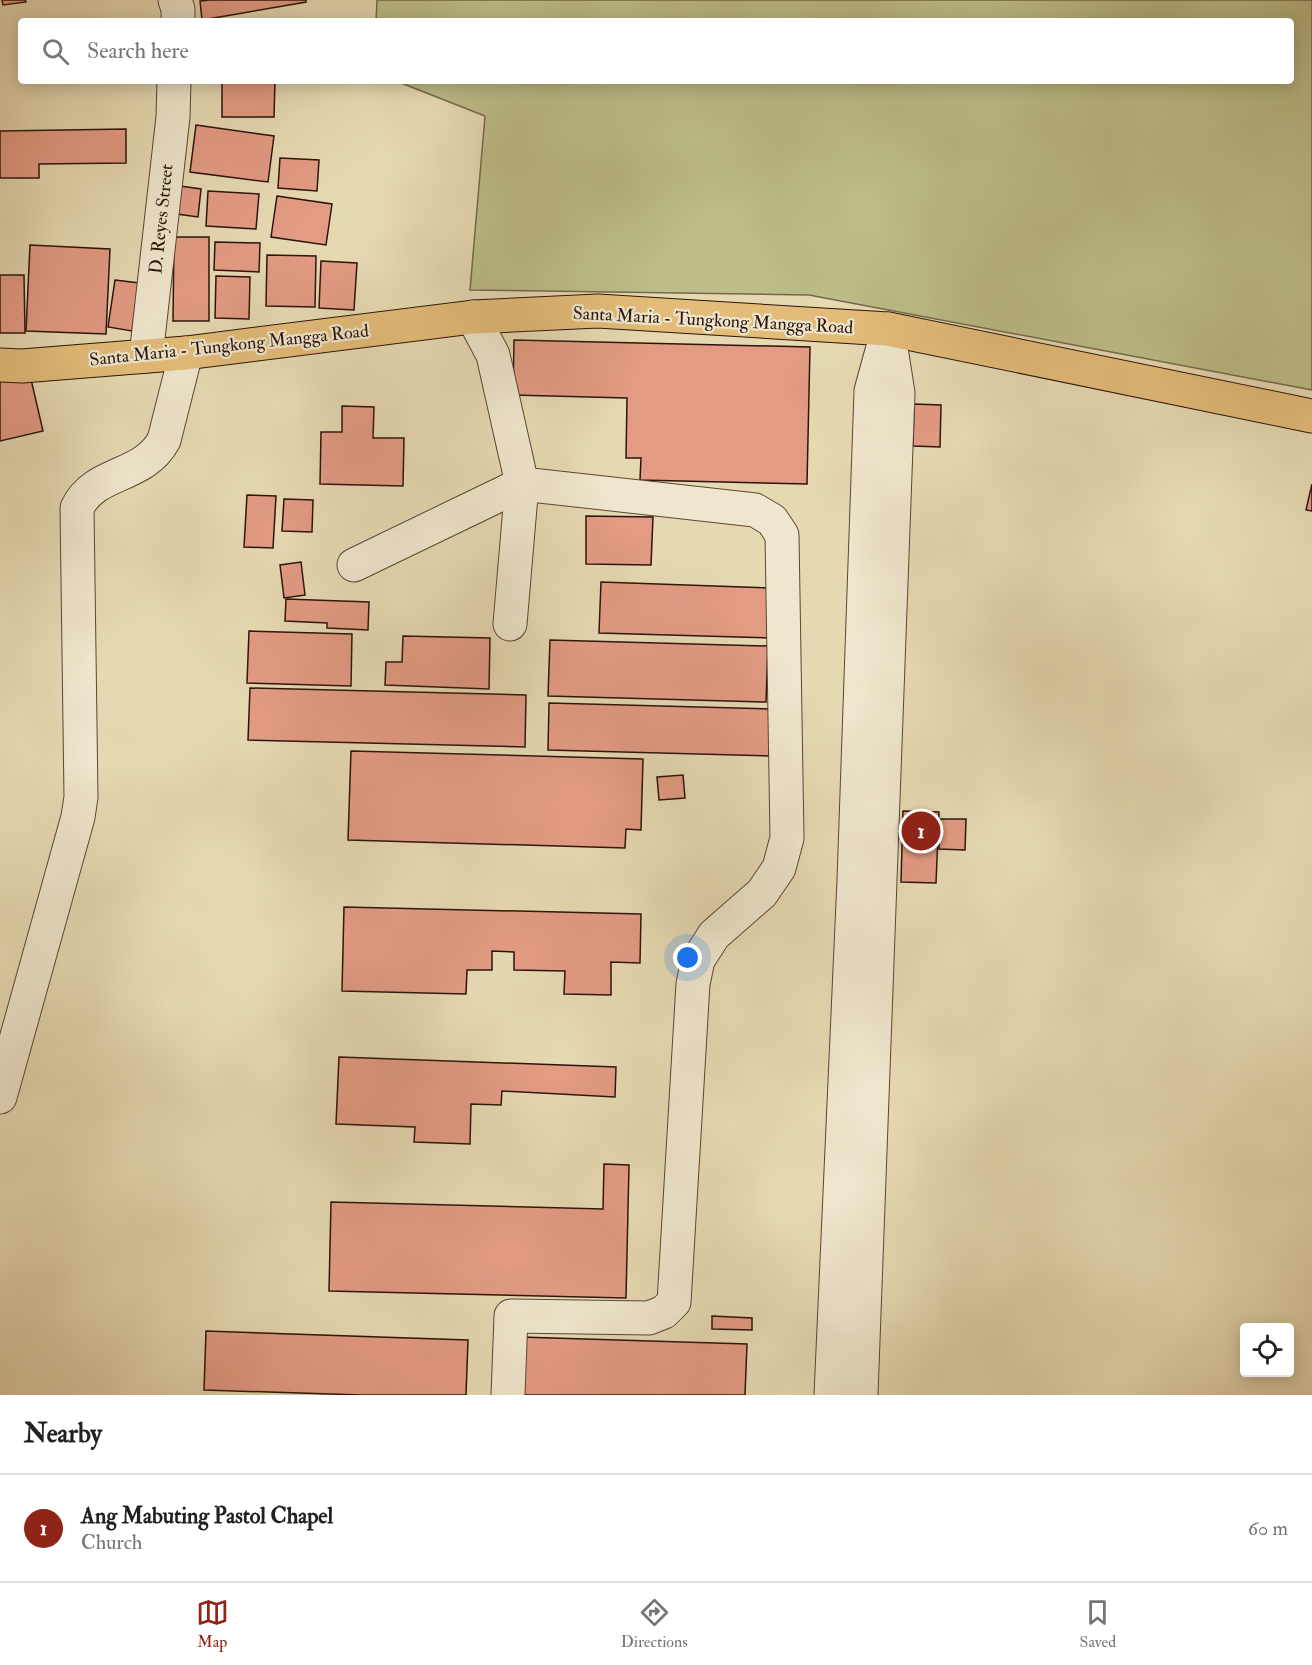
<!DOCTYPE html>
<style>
:root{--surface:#fff;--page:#f2f2f2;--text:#202124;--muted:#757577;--line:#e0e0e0;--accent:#8f2418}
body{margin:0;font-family:"IM FELL Double Pica",serif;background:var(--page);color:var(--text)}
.controls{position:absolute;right:18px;bottom:18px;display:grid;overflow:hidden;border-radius:6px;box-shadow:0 3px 15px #0003}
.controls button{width:54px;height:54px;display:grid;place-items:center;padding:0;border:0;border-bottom:2px solid var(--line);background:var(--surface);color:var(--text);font:30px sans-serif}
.you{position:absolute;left:688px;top:958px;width:21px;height:21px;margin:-15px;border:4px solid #fff;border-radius:50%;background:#1a73e8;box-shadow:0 0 0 9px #1a73e833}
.badge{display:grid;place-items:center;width:39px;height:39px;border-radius:50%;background:var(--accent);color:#fff;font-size:20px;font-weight:700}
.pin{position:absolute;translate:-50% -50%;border:3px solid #fff;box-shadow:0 2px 6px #0006}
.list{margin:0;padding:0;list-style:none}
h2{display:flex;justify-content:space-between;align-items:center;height:78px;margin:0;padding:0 24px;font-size:26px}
h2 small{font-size:20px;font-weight:400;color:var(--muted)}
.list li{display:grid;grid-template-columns:39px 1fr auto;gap:18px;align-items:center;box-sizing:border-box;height:108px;padding:0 24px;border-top:2px solid var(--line)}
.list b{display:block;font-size:22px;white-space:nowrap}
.list p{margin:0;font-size:20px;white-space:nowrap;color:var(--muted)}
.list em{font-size:20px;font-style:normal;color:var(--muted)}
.icon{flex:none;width:33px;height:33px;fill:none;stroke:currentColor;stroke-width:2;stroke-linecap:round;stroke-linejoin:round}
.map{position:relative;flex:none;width:1312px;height:1395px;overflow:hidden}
.search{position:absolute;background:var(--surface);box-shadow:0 3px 15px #0003;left:18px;right:18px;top:18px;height:66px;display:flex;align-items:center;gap:15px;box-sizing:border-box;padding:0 21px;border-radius:6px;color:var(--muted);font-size:22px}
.sheet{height:186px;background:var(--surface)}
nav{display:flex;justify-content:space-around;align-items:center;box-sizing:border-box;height:84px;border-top:2px solid var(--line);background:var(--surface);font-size:16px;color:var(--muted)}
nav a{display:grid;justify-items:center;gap:3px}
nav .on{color:var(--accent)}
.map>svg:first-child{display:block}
</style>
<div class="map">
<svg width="1312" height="1395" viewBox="0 0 1312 1395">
<rect width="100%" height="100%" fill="#e6d9b2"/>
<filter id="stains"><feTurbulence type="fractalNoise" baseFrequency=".00333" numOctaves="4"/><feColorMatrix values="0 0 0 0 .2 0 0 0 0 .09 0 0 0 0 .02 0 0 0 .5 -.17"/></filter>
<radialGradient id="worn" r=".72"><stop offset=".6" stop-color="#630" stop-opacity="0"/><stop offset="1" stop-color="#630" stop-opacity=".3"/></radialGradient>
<path fill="#bcbd88" stroke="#74684a" stroke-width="1.5" d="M377 0H1312V390L809 295 470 290 485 116 396 81H1291V21H376Z"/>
<g fill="#e39b84" stroke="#2c140b" stroke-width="1.5">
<path d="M2 0H25L26 2 3 5Z"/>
<path d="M210 0H306V2L202 20 200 1Z"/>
<path d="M222 81H275L274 117H222Z"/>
<path d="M196 125 274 136 268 182 190 172Z"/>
<path d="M126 129V163L39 164V178H0V131Z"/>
<path d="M280 158 319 160 317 191 278 188Z"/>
<path d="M180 186 201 189 198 217 177 214Z"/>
<path d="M208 191 259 194 256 229 206 226Z"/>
<path d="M277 196 332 204 326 245 271 237Z"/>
<path d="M174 237H209V321H173Z"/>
<path d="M215 242 260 243 259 272 214 270Z"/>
<path d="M30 245 110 249 106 334 26 331Z"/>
<path d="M267 255 316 256 315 307 266 306Z"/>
<path d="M321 261 357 263 354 310 319 308Z"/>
<path d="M0 275H24L25 333H0Z"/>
<path d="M216 276 250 277 249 319 215 318Z"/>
<path d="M115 280 139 283 132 331 108 327Z"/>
<path d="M514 340 810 347 807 484 640 480 641 458H626L627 398 513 395Z"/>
<path d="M30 375 43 431 0 441V381Z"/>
<path d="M914 404 941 405 940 447 913 446Z"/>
<path d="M342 406 374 407 373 438H404L403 486 320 484 321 432H342Z"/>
<path d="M1312 484V511L1306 510Z"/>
<path d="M247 495 276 496 273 548 244 547Z"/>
<path d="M284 499 313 500 312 532 282 531Z"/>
<path d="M586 516 653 517 651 565 586 564Z"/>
<path d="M301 562 305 595 284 598 280 565Z"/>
<path d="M601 582 771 588 770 638 599 633Z"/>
<path d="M286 599 369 602 368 630 327 628V623L285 621Z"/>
<path d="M249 631 352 634 351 686 247 683Z"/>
<path d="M403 636 490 638 489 689 385 685 386 662H402Z"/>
<path d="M550 640 768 646 766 702 548 696Z"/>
<path d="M250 688 526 695 525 747 248 740Z"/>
<path d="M549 703 770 709 769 756 548 750Z"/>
<path d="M351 751 643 759 641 830 626 829 625 848 348 840Z"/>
<path d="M683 775 685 798 659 800 657 777Z"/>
<path d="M903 811 939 812 936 883 901 882Z"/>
<path d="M940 819H966L965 850 939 849Z"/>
<path d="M344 907 641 914 640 963 611 962V995L564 994 565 971 514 970V952L492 951V970H467L466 994 342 991Z"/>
<path d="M339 1057 616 1067 615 1097 502 1091 501 1105 471 1104 470 1144 414 1142 415 1127 336 1124Z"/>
<path d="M604 1164 629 1165 626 1298 329 1291 331 1202 603 1209Z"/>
<path d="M712 1316 752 1318V1330L712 1329Z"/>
<path d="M206 1331 468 1340 466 1395H360L204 1390Z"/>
<path d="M520 1337 747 1344 745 1395H518Z"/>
</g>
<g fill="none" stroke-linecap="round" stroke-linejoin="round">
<g stroke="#5a4535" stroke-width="35">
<g id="minor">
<path d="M175 0 178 9V21"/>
<path d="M473 317 493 355 522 484 755 510 772 520 782 535 787 838 779 868 762 893 714 935 698 960 693 984 674 1302 664 1312 649 1318 511 1316 508 1395"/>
<path d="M146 356 173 117 174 81"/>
<path d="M354 565 522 484"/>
<path d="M510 624 522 484"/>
<path d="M0 1097 78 817 81 797 77 508C95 470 143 479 164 440L186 353"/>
<path d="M831 1395 854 880 871 391 888 329"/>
<path d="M861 1395 898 393 890 342"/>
</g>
</g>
<g stroke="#2c140b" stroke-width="35">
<path id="major" d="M0 365 22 366 186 353 473 317 598 311 888 329 1312 416"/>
</g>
<use href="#minor" stroke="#efe6cd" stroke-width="33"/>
<use href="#major" stroke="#e3bc79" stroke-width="33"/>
</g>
<g text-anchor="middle" stroke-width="4.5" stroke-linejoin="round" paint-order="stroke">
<g font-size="18" fill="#2c140b" stroke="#efe6cd">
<text transform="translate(161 219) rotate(-84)" y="6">D. Reyes Street</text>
<text transform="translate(713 320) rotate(3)" y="6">Santa Maria - Tungkong Mangga Road</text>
<text transform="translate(229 345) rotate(-6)" y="6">Santa Maria - Tungkong Mangga Road</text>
</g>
</g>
<rect width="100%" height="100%" filter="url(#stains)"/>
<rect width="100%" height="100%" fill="url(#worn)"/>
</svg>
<div class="controls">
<button><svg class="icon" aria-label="locate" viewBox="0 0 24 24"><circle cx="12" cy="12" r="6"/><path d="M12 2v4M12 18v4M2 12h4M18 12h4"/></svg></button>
</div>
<div class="you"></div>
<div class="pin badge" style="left:921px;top:831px">1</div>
<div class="search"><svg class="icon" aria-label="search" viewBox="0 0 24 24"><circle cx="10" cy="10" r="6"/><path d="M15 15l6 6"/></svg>Search here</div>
</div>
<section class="sheet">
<h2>Nearby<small></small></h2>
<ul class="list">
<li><span class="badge">1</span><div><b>Ang Mabuting Pastol Chapel</b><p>Church</p></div><em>60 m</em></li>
</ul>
</section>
<nav>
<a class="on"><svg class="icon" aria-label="map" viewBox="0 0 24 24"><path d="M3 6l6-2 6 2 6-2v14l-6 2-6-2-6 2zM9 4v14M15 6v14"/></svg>Map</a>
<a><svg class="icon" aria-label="directions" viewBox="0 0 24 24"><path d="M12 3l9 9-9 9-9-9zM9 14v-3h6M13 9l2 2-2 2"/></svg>Directions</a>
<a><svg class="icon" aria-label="saved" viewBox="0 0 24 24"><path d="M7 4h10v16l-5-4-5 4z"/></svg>Saved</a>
</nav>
